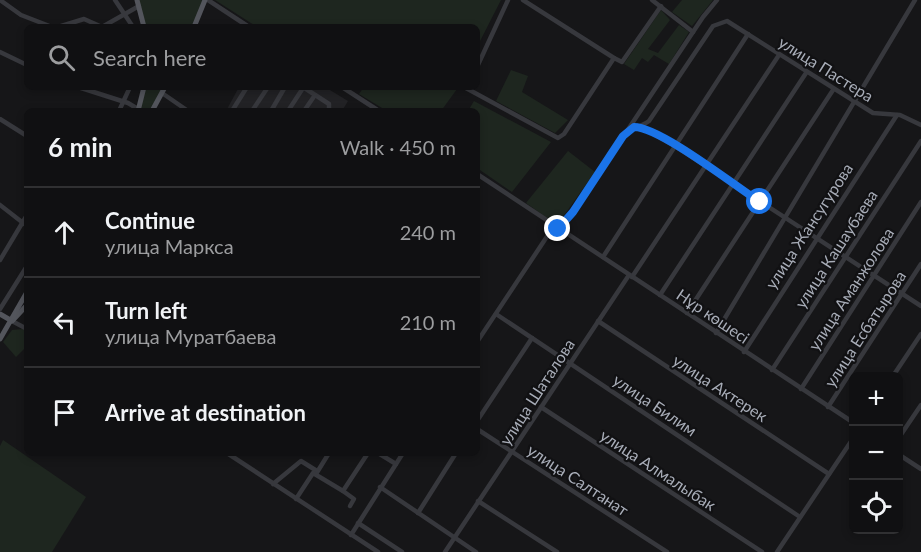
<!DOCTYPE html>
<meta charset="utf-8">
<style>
:root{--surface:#101012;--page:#19191b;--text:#f1f3f6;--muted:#9c9d9f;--line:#303032}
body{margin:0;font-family:Lato,sans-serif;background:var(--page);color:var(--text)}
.controls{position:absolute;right:18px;bottom:18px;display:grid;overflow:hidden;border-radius:9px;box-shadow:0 3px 9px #0003}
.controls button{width:54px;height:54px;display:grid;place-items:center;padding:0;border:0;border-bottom:2px solid var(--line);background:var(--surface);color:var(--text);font:30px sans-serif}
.stop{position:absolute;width:18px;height:18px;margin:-14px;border:4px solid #1a73e8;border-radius:50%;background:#fff}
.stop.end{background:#1a73e8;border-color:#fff;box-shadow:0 2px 6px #0008}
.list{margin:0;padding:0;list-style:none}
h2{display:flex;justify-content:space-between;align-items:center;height:78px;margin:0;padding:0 24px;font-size:26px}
h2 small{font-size:20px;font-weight:400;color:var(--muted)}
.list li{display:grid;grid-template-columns:39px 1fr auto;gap:18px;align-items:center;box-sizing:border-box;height:90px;padding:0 24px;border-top:2px solid var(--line)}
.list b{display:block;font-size:22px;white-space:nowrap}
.list p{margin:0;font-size:20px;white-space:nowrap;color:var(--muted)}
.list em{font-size:20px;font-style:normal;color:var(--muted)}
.icon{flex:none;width:33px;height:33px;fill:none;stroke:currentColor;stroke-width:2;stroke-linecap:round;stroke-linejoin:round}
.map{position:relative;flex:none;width:921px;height:552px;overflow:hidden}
.search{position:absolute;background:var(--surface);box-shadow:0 3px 9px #0003;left:24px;top:24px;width:456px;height:66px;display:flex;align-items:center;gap:15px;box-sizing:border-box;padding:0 21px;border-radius:9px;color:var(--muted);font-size:22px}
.panel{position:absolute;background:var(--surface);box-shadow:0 3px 9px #0003;left:24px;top:108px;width:456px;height:348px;border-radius:9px}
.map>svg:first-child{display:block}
</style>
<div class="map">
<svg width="921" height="552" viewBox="0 0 921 552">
<rect width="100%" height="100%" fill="#161618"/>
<path fill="#222225" d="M239 87H325L348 101 342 111H226Z"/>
<g fill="#1e261f">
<path d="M137 0H205L193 27H143Z"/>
<path d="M215 0H501L477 47V27H257Z"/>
<path d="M682 0H713L692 26 672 12Z"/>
<path d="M661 10 670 20 648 49 658 53 679 25 689 32 669 64 654 55 648 62 642 58 634 70 624 64Z"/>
<path d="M511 70 528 76 522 92 568 120 555 133 496 101Z"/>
<path d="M144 87H165L152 111H138Z"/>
<path d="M364 87H454L457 89 441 111H387L359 94Z"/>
<path d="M474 101 551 142 512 192 477 168V111H468Z"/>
<path d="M568 151 595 172 557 225 526 203Z"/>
<path d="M23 329 27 331V346L16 357 3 342 12 330Z"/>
<path d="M3 440 86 497 52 552H0V446Z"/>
</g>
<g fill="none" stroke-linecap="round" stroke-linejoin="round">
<g stroke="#37383d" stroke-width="4.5">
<path d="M0 0 21 15 52 27"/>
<path d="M115 0 133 27"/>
<path d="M208 0 249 27"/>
<path d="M523 0 614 58"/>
<path d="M652 0 693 32"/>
<path d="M58 27 84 19 102 27 139 6"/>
<path d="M0 52 27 65"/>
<path d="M477 67 508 0"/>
<path d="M78 87 128 103 138 109"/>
<path d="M303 87 329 104V111"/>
<path d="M342 87 379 111"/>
<path d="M464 87 558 138 564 134 614 58 622 62 661 6"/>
<path d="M162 93 188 111"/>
<path d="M119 111 130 87"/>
<path d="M232 111 247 87"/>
<path d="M252 111 268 87"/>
<path d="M271 111 285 87"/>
<path d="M288 111 303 88"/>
<path d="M304 111 315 95"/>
<path d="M0 119 27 136"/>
<path d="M641 127 675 146 921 306"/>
<path d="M627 131 703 17 717 0"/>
<path d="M477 174 854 423"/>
<path d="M0 205 27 226"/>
<path d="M603 257 748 34"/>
<path d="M0 260 27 215"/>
<path d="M632 277 779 55"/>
<path d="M660 295 806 73"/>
<path d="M0 309 27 266"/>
<path d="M687 313 833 90"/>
<path d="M496 314 800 517"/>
<path d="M12 321 27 329"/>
<path d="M598 321 829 474"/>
<path d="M716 333 915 0"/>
<path d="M477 342 548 235 565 223 623 136C631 127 640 128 649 121L713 26 727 21 873 113 900 115 921 125"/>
<path d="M744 352 897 115"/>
<path d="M772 370 921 141"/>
<path d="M893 376 921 334"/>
<path d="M801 389 921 202"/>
<path d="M541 407 762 552"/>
<path d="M828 407 921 264"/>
<path d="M477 421 532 338"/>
<path d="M477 429 667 552"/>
<path d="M898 439 921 405"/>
<path d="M227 453 378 552"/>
<path d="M378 453 396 464"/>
<path d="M898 454 921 469"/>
<path d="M316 474 329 453"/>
<path d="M273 484 301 461 317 471"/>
<path d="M380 487 476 552"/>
<path d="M343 491 354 499 350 506"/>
<path d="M296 499 313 473 343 491 368 453"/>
<path d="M478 501 557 552"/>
<path d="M418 513 456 453"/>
<path d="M358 523 402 552"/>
<path d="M351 535 403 453"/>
<path d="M445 552 629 275"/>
<path d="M777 552 854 437"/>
</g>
<g stroke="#53555c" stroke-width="5">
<path d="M137 0 144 27"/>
<path d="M194 27 205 0"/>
<path d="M138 111 144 87"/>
<path d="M152 111 165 87"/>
<path d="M0 314 12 321"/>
<path d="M13 320 27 305"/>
<path d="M0 339 27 292"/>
</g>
</g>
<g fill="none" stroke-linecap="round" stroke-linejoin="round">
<path stroke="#1a73e8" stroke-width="8" d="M558 229 573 212 623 136 634 127C660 127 735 186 760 202"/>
</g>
<g text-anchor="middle" stroke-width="4.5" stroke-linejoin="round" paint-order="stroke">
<g font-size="16" fill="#a8adb8" stroke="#111113">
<text transform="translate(826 69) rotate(32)" y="6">улица Пастера</text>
<text transform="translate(809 226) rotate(-57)" y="6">улица Жансугурова</text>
<text transform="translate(836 249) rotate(-57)" y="6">улица Кашаубаева</text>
<text transform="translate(851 289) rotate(-57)" y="6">улица Аманжолова</text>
<text transform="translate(713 316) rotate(34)" y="6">Нұр көшесі</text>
<text transform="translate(865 329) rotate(-57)" y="6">улица Есбатырова</text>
<text transform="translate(720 388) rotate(33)" y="6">улица Актерек</text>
<text transform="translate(537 392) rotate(-57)" y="6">улица Шаталова</text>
<text transform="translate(655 405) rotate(34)" y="6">улица Билим</text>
<text transform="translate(658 470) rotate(33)" y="6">улица Алмалыбак</text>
<text transform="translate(578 480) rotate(33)" y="6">улица Салтанат</text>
</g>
</g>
</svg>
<div class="controls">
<button>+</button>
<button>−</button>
<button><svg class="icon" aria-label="locate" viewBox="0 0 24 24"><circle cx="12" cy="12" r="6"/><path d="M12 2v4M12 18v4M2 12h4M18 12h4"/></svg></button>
</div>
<div class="stop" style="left:760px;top:202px"></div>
<div class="stop end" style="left:558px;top:229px"></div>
<div class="search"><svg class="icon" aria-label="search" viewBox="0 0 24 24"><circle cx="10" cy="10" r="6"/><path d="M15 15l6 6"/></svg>Search here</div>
<section class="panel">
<h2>6 min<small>Walk · 450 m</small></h2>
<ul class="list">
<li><svg class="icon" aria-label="ahead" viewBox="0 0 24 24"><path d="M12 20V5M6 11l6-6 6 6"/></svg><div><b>Continue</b><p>улица Маркса</p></div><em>240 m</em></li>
<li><svg class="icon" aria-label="left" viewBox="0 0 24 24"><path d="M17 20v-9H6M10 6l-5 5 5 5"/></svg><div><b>Turn left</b><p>улица Муратбаева</p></div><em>210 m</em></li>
<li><svg class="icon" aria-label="arrive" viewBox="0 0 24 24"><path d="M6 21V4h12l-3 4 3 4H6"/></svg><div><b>Arrive at destination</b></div></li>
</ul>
</section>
</div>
